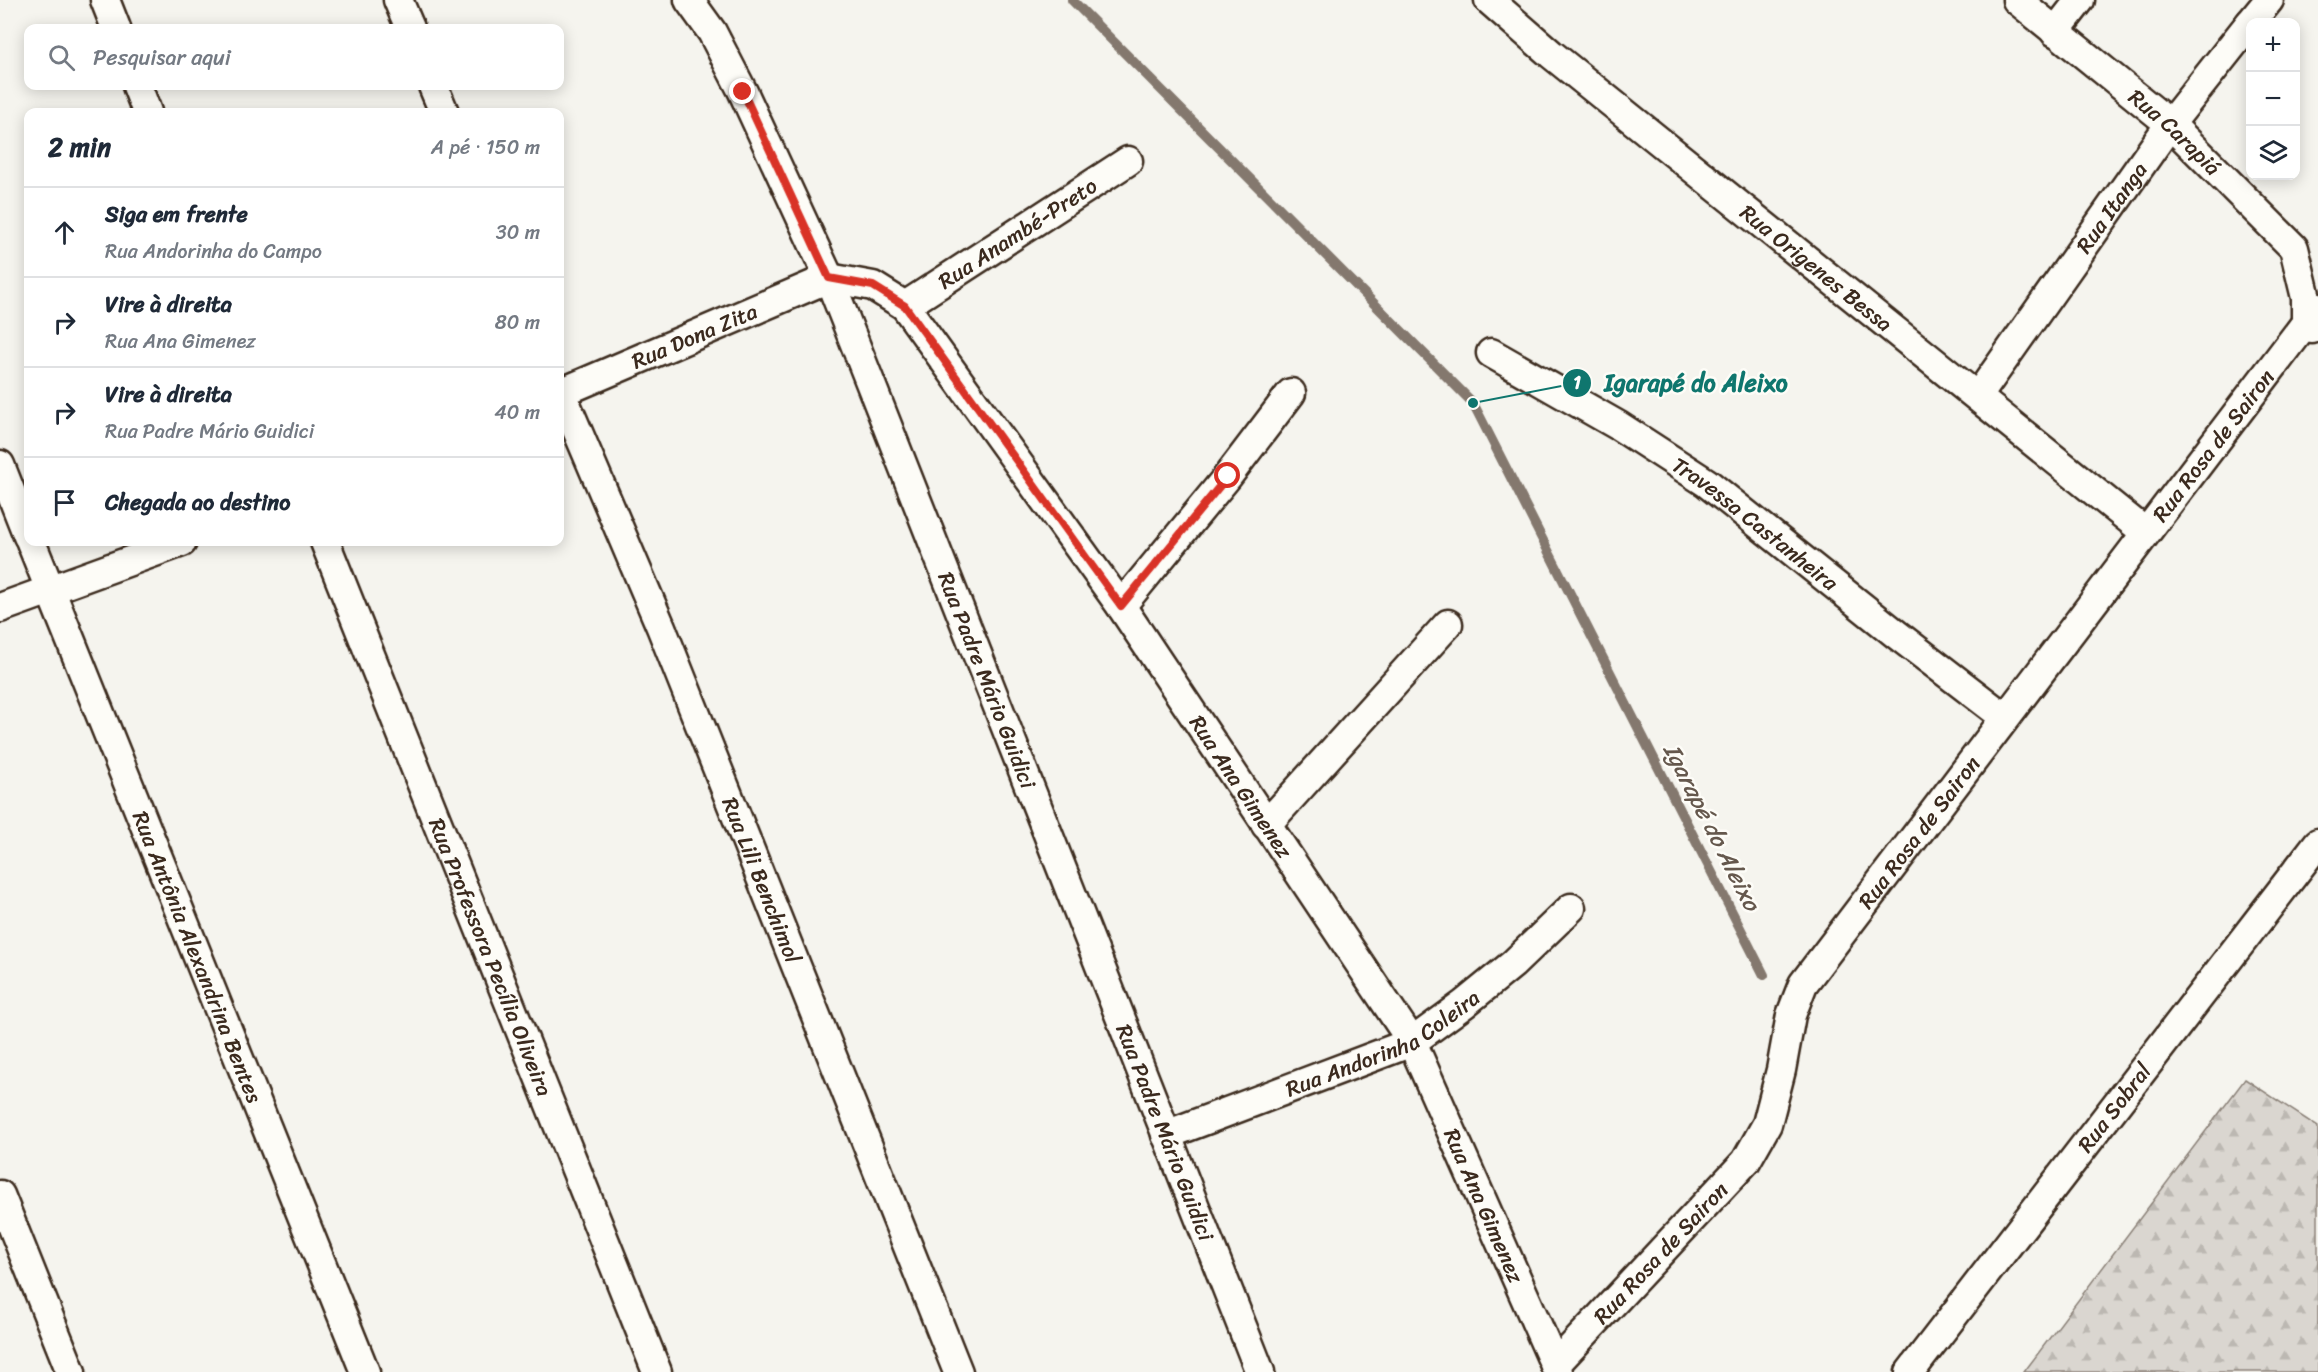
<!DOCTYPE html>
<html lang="pt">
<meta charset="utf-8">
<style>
:root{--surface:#fff;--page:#f6f6f7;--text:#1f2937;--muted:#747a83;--line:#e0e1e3}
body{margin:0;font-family:Sriracha,sans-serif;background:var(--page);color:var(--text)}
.controls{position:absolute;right:18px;top:18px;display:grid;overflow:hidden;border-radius:12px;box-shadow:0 3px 15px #0003}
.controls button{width:54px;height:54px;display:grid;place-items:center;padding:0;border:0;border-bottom:2px solid var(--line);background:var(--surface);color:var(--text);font:30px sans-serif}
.stop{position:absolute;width:18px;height:18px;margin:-14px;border:4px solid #d93025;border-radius:50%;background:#fff}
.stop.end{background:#d93025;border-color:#fff;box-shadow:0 2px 6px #0008}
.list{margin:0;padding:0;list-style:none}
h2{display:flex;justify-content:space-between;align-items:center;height:78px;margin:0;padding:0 24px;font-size:26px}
h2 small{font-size:20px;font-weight:400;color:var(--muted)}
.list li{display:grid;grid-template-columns:39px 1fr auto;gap:18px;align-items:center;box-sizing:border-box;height:90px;padding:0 24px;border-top:2px solid var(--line)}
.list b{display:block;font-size:22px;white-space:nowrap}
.list p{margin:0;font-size:20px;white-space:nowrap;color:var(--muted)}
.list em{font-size:20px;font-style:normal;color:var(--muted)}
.icon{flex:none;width:33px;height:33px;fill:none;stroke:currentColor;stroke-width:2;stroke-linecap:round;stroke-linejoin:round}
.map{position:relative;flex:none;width:2318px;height:1372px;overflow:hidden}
.search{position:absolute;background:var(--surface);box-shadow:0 3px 15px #0003;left:24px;top:24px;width:540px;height:66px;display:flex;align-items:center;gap:15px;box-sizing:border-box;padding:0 21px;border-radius:12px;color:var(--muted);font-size:22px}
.panel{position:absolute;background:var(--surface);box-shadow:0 3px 15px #0003;left:24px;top:108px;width:540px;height:438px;border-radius:12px}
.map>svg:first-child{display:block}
</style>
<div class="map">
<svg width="2318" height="1372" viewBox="0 0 2318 1372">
<defs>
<pattern id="forest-firs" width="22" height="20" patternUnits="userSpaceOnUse" patternTransform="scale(1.5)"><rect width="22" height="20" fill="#dad6d0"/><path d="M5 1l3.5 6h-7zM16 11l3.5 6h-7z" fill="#bcb8b2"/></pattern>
</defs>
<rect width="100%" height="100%" fill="#f5f4ee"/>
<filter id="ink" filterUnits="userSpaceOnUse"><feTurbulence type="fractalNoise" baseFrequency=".0167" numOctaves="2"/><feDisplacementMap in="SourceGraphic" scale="12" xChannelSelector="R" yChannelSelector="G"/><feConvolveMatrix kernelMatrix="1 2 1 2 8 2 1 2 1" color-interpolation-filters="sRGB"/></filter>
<g filter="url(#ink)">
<path fill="url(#forest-firs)" stroke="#8a8077" stroke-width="1.5" d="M2245 1079 2318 1127V1372H2024Z"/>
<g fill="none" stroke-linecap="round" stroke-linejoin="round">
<path stroke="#84786e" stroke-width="10" d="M1072 0 1473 403 1764 975"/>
<g stroke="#3b2a1e" stroke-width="33">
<g id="minor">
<path d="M105 0 116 28"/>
<path d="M398 0 410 28"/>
<path id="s1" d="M689 0 712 32 743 92 829 278 1260 1372"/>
<path id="s2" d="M1489 0 1551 54 2145 532"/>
<path id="s3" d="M2017 0 2170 124 2294 248 2306 298V323L2312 329"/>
<path d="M2251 22 2269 0"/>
<path d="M2055 32 2080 0"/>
<path d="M137 86 147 112"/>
<path d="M433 86 444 112"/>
<path id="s4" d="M829 278 873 286 905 306 1121 606 1412 1042 1558 1372"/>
<path id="s5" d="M905 306 1128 161"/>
<path id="s6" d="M1491 353 1619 426 1707 483 1896 634 2004 717"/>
<path id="s7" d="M560 390 661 627 958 1372"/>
<path id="s8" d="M560 393 829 278"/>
<path id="s9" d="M1978 396 2170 124 2250 23"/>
<path d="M0 465 28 536"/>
<path id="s10" d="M31 542 365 1372"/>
<path id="s11" d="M325 542 657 1372"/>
<path d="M1121 606 1228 476 1291 393"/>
<path d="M0 608 182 542"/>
<path d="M1266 825 1448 624"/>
<path id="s12" d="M1166 1135 1412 1042 1464 1004 1513 964 1571 908"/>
<path d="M0 1195 71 1372"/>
<path id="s13" d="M1555 1365 1746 1161 1767 1124 1781 1070 1791 1015 1803 984 2318 307"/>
<path id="s14" d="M1910 1372 2318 843"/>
</g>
</g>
<use href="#minor" stroke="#fdfcf7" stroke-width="28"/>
</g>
</g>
<g fill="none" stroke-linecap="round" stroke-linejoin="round" filter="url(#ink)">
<path stroke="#d93025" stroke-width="8" d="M743 92 829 278 873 286 905 306 1121 606 1228 476"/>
</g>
<g text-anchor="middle" stroke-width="5" stroke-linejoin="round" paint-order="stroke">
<g font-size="22" fill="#3b2a1e" stroke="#fdfcf7">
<text dy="8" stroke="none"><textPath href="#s3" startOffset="206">Rua Carapiá</textPath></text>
<text dy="8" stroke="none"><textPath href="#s9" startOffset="231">Rua Itanga</textPath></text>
<text dy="8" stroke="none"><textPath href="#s5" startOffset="134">Rua Anambé-Preto</textPath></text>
<text dy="8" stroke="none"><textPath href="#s2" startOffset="423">Rua Origenes Bessa</textPath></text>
<text dy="8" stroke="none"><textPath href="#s8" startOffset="146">Rua Dona Zita</textPath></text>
<text dy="8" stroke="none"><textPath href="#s13" startOffset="1144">Rua Rosa de Sairon</textPath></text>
<text dy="8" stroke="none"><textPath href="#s6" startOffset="315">Travessa Castanheira</textPath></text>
<text dy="8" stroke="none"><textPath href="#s1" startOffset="744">Rua Padre Mário Guidici</textPath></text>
<text dy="8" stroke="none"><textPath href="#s4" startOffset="669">Rua Ana Gimenez</textPath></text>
<text dy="8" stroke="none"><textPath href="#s13" startOffset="658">Rua Rosa de Sairon</textPath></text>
<text dy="8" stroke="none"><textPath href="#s7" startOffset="530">Rua Lili Benchimol</textPath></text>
<text dy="8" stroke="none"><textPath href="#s10" startOffset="447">Rua Antônia Alexandrina Bentes</textPath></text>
<text dy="8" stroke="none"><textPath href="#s11" startOffset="447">Rua Professora Pecília Oliveira</textPath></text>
<text dy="8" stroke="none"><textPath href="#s12" startOffset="236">Rua Andorinha Coleira</textPath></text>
<text dy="8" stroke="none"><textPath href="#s14" startOffset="334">Rua Sobral</textPath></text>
<text dy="8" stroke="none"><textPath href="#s1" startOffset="1230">Rua Padre Mário Guidici</textPath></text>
<text dy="8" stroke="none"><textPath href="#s4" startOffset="1155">Rua Ana Gimenez</textPath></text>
<text dy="8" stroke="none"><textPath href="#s13" startOffset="154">Rua Rosa de Sairon</textPath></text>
</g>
<g font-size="24" font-style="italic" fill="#65584d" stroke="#fdfcf7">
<text transform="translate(1712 827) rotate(63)" y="8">Igarapé do Aleixo</text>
</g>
</g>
<path fill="none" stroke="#0f766e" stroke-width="2" d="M1473 403L1577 383"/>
<g fill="#0f766e" stroke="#fdfcf7" stroke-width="2">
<circle cx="1473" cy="403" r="6"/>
<circle cx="1577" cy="383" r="15"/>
</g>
<g font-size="18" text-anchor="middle" font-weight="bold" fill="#fff">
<text x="1577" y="389">1</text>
</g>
<g font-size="24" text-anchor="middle" font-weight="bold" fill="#0f766e" stroke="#fdfcf7" stroke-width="5" stroke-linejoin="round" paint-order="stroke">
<text x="1696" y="391">Igarapé do Aleixo</text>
</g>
</svg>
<div class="controls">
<button>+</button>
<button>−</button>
<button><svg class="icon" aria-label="layers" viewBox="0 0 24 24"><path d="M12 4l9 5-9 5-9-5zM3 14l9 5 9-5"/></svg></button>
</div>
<div class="stop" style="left:1228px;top:476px"></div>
<div class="stop end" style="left:743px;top:92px"></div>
<div class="search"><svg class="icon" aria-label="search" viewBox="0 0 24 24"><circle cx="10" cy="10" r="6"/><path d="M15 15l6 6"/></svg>Pesquisar aqui</div>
<section class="panel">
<h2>2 min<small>A pé · 150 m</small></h2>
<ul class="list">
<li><svg class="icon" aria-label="ahead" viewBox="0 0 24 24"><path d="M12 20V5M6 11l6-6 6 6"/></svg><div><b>Siga em frente</b><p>Rua Andorinha do Campo</p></div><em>30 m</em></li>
<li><svg class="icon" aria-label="right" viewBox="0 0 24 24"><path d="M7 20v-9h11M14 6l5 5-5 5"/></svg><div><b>Vire à direita</b><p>Rua Ana Gimenez</p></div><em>80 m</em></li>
<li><svg class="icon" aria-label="right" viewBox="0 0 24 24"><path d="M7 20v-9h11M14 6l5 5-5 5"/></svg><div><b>Vire à direita</b><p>Rua Padre Mário Guidici</p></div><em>40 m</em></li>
<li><svg class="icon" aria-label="arrive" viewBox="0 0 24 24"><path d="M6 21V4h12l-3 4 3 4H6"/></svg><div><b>Chegada ao destino</b></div></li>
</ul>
</section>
</div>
